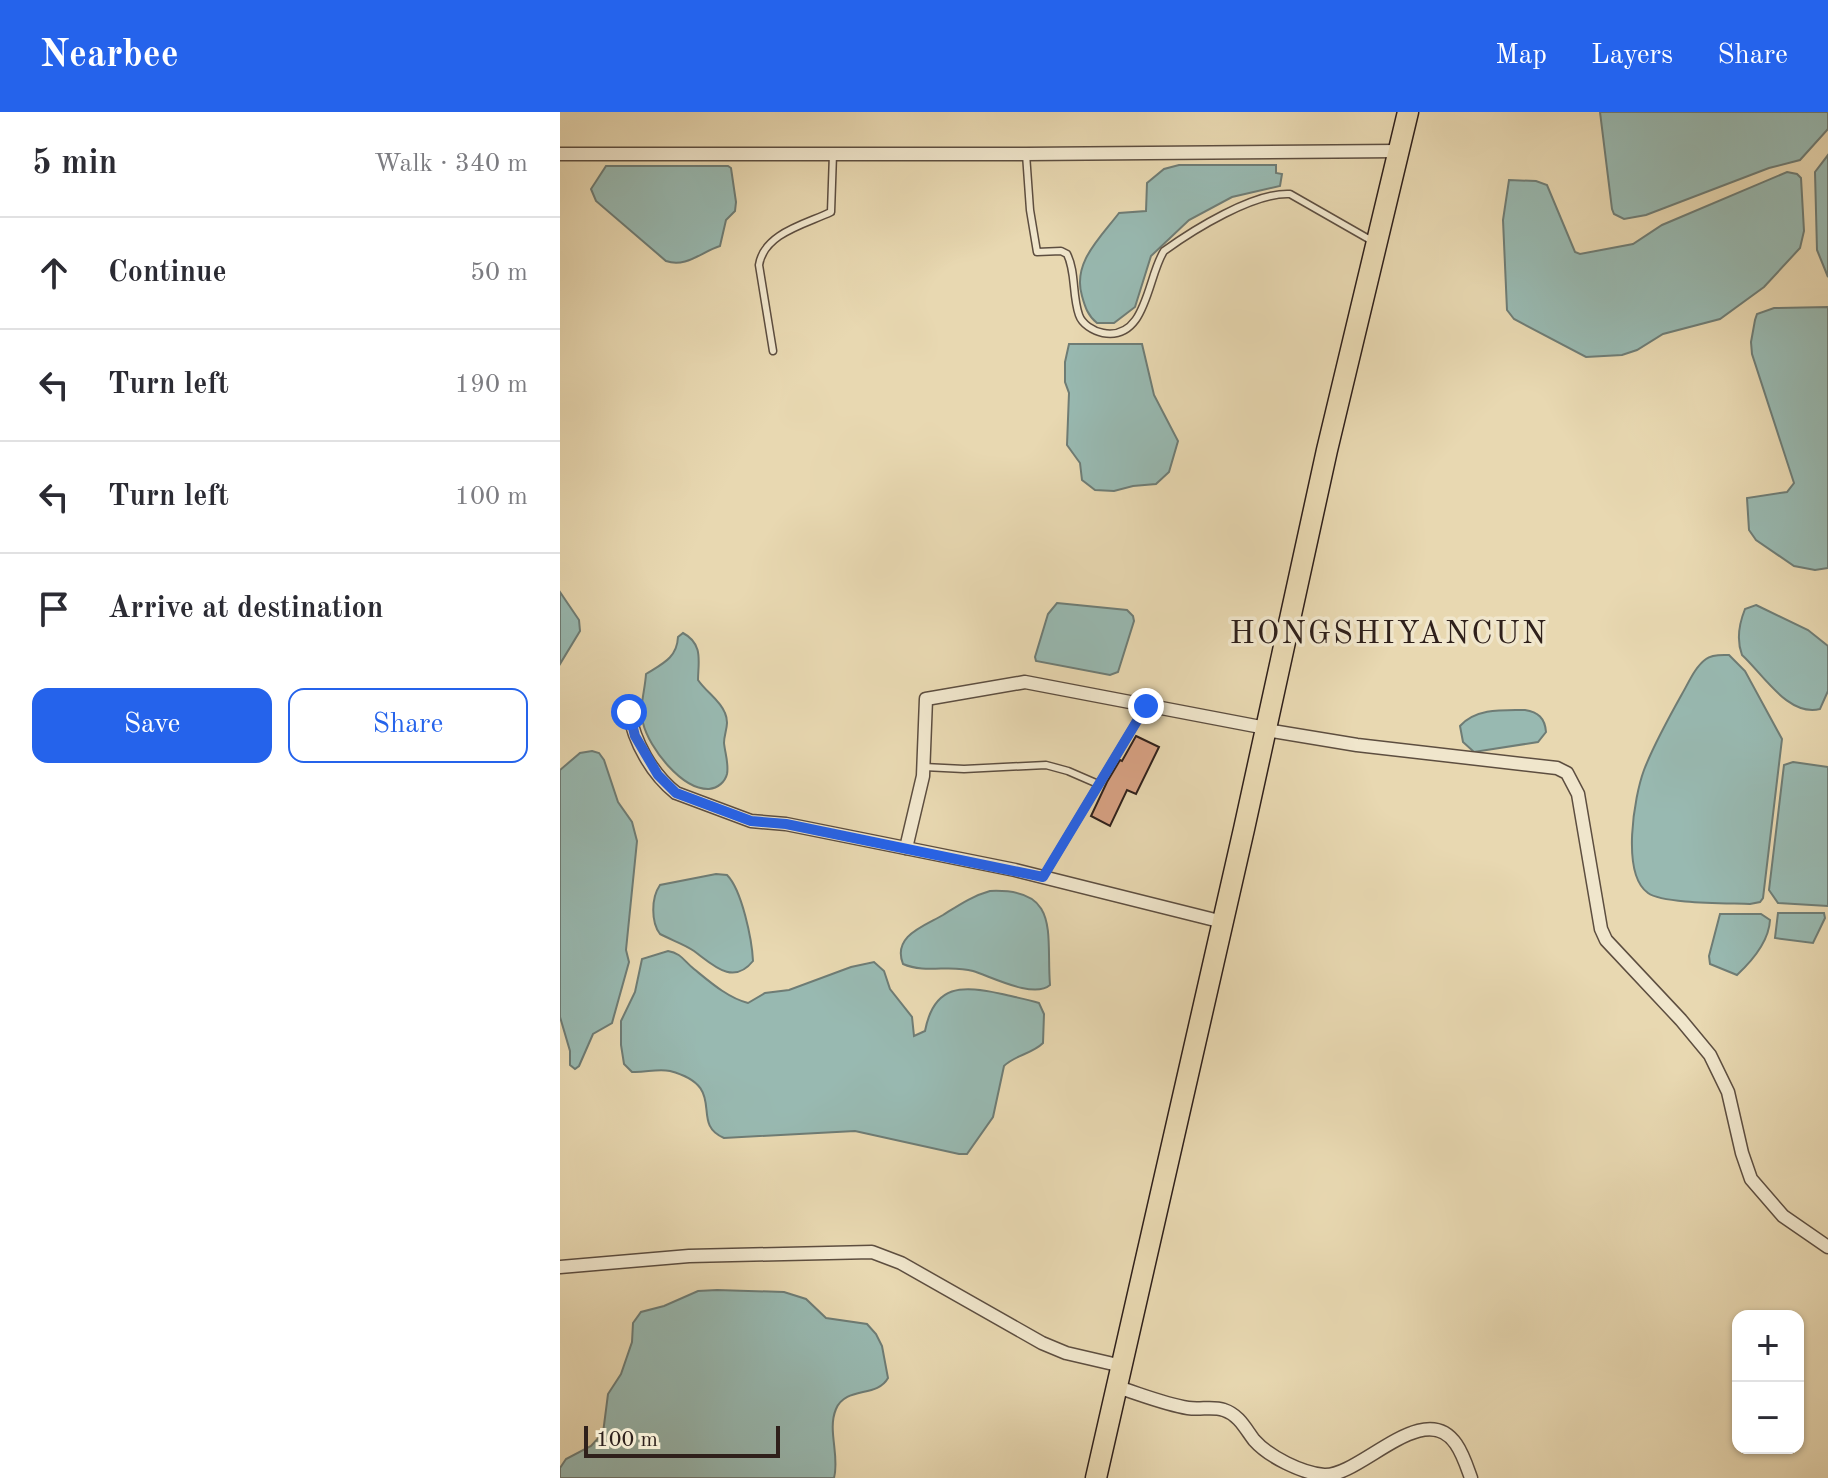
<!DOCTYPE html>
<meta charset="utf-8">
<style>
:root{--surface:#fff;--page:#f2f2f3;--text:#2b2b33;--muted:#7c7c81;--line:#e1e1e2;--accent:#2563eb}
body{margin:0;font-family:"Old Standard TT",serif;background:var(--page);color:var(--text)}
.controls{position:absolute;right:24px;bottom:24px;display:grid;overflow:hidden;border-radius:16px;box-shadow:0 2px 6px #0004}
.controls button{width:72px;height:72px;display:grid;place-items:center;padding:0;border:0;border-bottom:2px solid var(--line);background:var(--surface);color:var(--text);font:40px sans-serif}
.scale{position:absolute;left:24px;bottom:20px;width:196px;box-sizing:border-box;padding-left:8px;border:4px solid #2f201b;border-top:0;font-size:22px;line-height:28px;white-space:nowrap;color:#2f201b;-webkit-text-stroke:6px #f0e6cc;paint-order:stroke}
.stop{position:absolute;width:24px;height:24px;margin:-18px;border:6px solid #2563eb;border-radius:50%;background:#fff}
.stop.end{background:#2563eb;border-color:#fff;box-shadow:0 2px 8px #0008}
.list{margin:0;padding:0;list-style:none}
h2{display:flex;justify-content:space-between;align-items:center;height:104px;margin:0;padding:0 32px;font-size:34px}
h2 small{font-size:26px;font-weight:400;color:var(--muted)}
.list li{display:grid;grid-template-columns:52px 1fr auto;gap:24px;align-items:center;box-sizing:border-box;height:112px;padding:0 32px;border-top:2px solid var(--line)}
.list b{display:block;font-size:30px;white-space:nowrap}
.list em{font-size:26px;font-style:normal;color:var(--muted)}
.actions{display:flex;gap:16px;padding:24px 32px}
.actions a{flex:1;padding:18px 0;border:2px solid var(--accent);border-radius:16px;text-align:center;font-size:28px;color:var(--accent)}
.actions .main{background:var(--accent);color:#fff}
.icon{flex:none;width:44px;height:44px;fill:none;stroke:currentColor;stroke-width:2;stroke-linecap:round;stroke-linejoin:round}
.map{position:relative;flex:none;width:1268px;height:1366px;overflow:hidden}
header{display:flex;align-items:center;gap:48px;box-sizing:border-box;height:112px;padding:0 40px;background:var(--accent);color:#fff}
header strong{font-size:38px}
nav{display:flex;gap:44px;margin-inline-start:auto;font-size:28px}
main{display:flex}
aside{flex:1;background:var(--surface)}
.map>svg:first-child{display:block}
</style>
<header>
<strong>Nearbee</strong>
<nav><a>Map</a><a>Layers</a><a>Share</a></nav>
</header>
<main>
<aside>
<h2>5 min<small>Walk · 340 m</small></h2>
<ul class="list">
<li><svg class="icon" aria-label="ahead" viewBox="0 0 24 24"><path d="M12 20V5M6 11l6-6 6 6"/></svg><div><b>Continue</b></div><em>50 m</em></li>
<li><svg class="icon" aria-label="left" viewBox="0 0 24 24"><path d="M17 20v-9H6M10 6l-5 5 5 5"/></svg><div><b>Turn left</b></div><em>190 m</em></li>
<li><svg class="icon" aria-label="left" viewBox="0 0 24 24"><path d="M17 20v-9H6M10 6l-5 5 5 5"/></svg><div><b>Turn left</b></div><em>100 m</em></li>
<li><svg class="icon" aria-label="arrive" viewBox="0 0 24 24"><path d="M6 21V4h12l-3 4 3 4H6"/></svg><div><b>Arrive at destination</b></div></li>
</ul>
<div class="actions"><a class="main">Save</a><a>Share</a></div>
</aside>
<div class="map">
<svg width="1268" height="1366" viewBox="0 0 1268 1366">
<rect width="100%" height="100%" fill="#e8d8b1"/>
<filter id="stains"><feTurbulence type="fractalNoise" baseFrequency=".0025" numOctaves="4"/><feColorMatrix values="0 0 0 0 .2 0 0 0 0 .09 0 0 0 0 .02 0 0 0 .5 -.17"/></filter>
<radialGradient id="worn" r=".72"><stop offset=".6" stop-color="#630" stop-opacity="0"/><stop offset="1" stop-color="#630" stop-opacity=".3"/></radialGradient>
<g fill="#98b9b1" stroke="#6e7c75" stroke-width="2">
<path d="M1040 0H1268V17L1240 48 1209 56 1086 103 1064 107 1054 102 1052 97Z"/>
<path d="M1268 43V165L1257 138 1255 60Z"/>
<path d="M619 53H716V61L722 62 720 74 672 85 629 108 591 144 575 195 554 211H537C528 204 525 195 522 184 512 151 540 126 559 101L586 99 587 71 604 57Z"/>
<path d="M46 54H168L171 56 176 90 175 99 166 108 160 134C141 140 126 156 106 149L36 89 31 77Z"/>
<path d="M1227 60 1237 62 1241 66 1244 119 1240 136 1204 175 1160 207 1103 222 1077 238 1062 243 1026 245 954 207 947 198 943 108 949 68 976 69 987 73 1015 140 1020 142 1073 132 1102 113Z"/>
<path d="M1268 195V456L1255 458 1234 454 1196 428 1189 418 1187 386 1227 380 1234 371 1192 242 1191 230 1195 208 1197 202 1214 196Z"/>
<path d="M509 232H582L594 283 618 329 609 360 596 372 573 374 554 379 535 378 522 368 520 351 507 333 509 281 505 270V250Z"/>
<path d="M0 480 19 508 20 519 0 552Z"/>
<path d="M497 491 567 498 573 504 574 509 558 560 550 563 476 549 475 545 488 502Z"/>
<path d="M1196 493 1248 518 1268 534V579L1260 597C1228 605 1203 562 1182 543 1176 527 1179 512 1185 497Z"/>
<path d="M123 521C144 532 138 551 138 568 146 580 160 588 165 601 170 613 164 620 164 631 165 641 169 652 167 662 165 670 158 676 149 677 122 678 89 636 83 611 79 594 85 579 86 562 102 552 117 546 118 525Z"/>
<path d="M1169 543 1185 559 1222 627 1203 786 1200 790 1190 792C1169 791 1103 792 1088 781 1061 762 1074 685 1084 658 1094 632 1108 607 1122 582 1129 570 1135 555 1146 547 1152 542 1162 543 1169 543Z"/>
<path d="M965 598C978 600 985 606 986 620L978 630 914 640 903 630 900 614C916 596 943 598 965 598Z"/>
<path d="M32 639 39 641 44 648 58 690 72 710 77 729 66 838 69 850 52 911 33 922 19 954 15 957 10 953V939L0 905V658L20 641Z"/>
<path d="M1233 650 1268 655V794L1218 791 1209 778 1224 653Z"/>
<path d="M156 762 167 763C182 778 192 828 193 849 173 874 153 853 134 839 124 832 111 828 100 822 91 810 91 786 100 773Z"/>
<path d="M430 779C501 776 486 821 490 873 474 887 432 865 413 859 390 852 366 862 343 852 332 824 364 814 383 803 399 793 412 784 430 779Z"/>
<path d="M1218 801H1264L1265 806 1253 831 1215 826Z"/>
<path d="M1160 802H1201L1210 808C1209 829 1192 849 1177 863L1150 852 1149 844Z"/>
<path d="M108 839C121 841 124 849 134 857 150 870 168 886 188 891L205 881 229 878 291 855 314 850 324 859 330 877 352 905 354 924 365 919C374 872 402 873 442 882 454 885 467 887 479 891L484 902 483 931C472 942 455 943 444 954L433 1005 407 1042H399L295 1019 164 1026C128 1011 170 975 110 959 97 956 85 961 72 960L64 952 61 933V909L75 880 82 847Z"/>
<path d="M157 1178 224 1180 246 1187 266 1206 307 1212 316 1222 322 1234 328 1266C317 1286 286 1274 276 1297 267 1318 280 1344 274 1366H0V1356L6 1347 31 1334 43 1321 48 1282 61 1262 72 1230 73 1211 81 1200 104 1194 138 1179Z"/>
</g>
<path fill="#d8a284" stroke="#2f201b" stroke-width="2" d="M576 624 599 635 576 682 567 678 550 714 531 704 547 670 560 648 562 649Z"/>
<g fill="none" stroke-linecap="round" stroke-linejoin="round">
<g stroke="#5d4e40" stroke-width="9">
<g id="service">
<path d="M466 42 470 98 477 140 501 139 507 142C516 160 512 183 519 203 522 212 533 219 543 221 587 229 587 165 604 139 633 118 694 80 730 82L814 130"/>
<path d="M213 239 199 153C204 121 246 112 271 100L273 42"/>
<path d="M364 655 404 657 486 653 508 659 538 672"/>
<path d="M483 765 586 594"/>
</g>
</g>
<g stroke="#5d4e40" stroke-width="15">
<g id="minor">
<path d="M0 42H466L839 39"/>
<path d="M69 600C74 630 92 662 116 681L191 709 226 712 455 758 663 810"/>
<path d="M706 618 797 633 997 656 1007 661 1018 682 1041 817 1046 828 1121 908 1150 943 1168 980 1182 1041 1191 1067 1223 1104 1268 1135"/>
<path d="M346 736 363 664 366 587 465 570 706 616"/>
<path d="M0 1155 129 1144 312 1140 341 1151 482 1231 506 1241 562 1254"/>
<path d="M557 1275C580 1282 604 1292 628 1296 640 1298 653 1294 664 1298 679 1303 685 1316 694 1328 709 1345 742 1361 764 1363 800 1365 864 1285 896 1332 903 1342 907 1355 911 1366"/>
</g>
</g>
<g stroke="#2f201b" stroke-width="23">
<path id="trunk" d="M536 1366 684 717 767 338 848 0"/>
</g>
<use href="#service" stroke="#f0e6cc" stroke-width="6"/>
<use href="#minor" stroke="#f0e6cc" stroke-width="12"/>
<use href="#trunk" stroke="#e8d8b1" stroke-width="20"/>
</g>
<g fill="none" stroke-linecap="round" stroke-linejoin="round">
<path stroke="#2563eb" stroke-width="10" d="M69 600 75 624 98 663 116 681 191 709 226 712 483 765 586 594"/>
</g>
<g text-anchor="middle" stroke-width="7" stroke-linejoin="round" paint-order="stroke">
<g font-size="32" letter-spacing="2" fill="#2f201b" stroke="#f0e6cc">
<text x="829" y="531">HONGSHIYANCUN</text>
</g>
</g>
<rect width="100%" height="100%" filter="url(#stains)"/>
<rect width="100%" height="100%" fill="url(#worn)"/>
</svg>
<div class="controls">
<button>+</button>
<button>−</button>
</div>
<div class="scale">100 m</div>
<div class="stop" style="left:69px;top:600px"></div>
<div class="stop end" style="left:586px;top:594px"></div>
</div>
</main>
